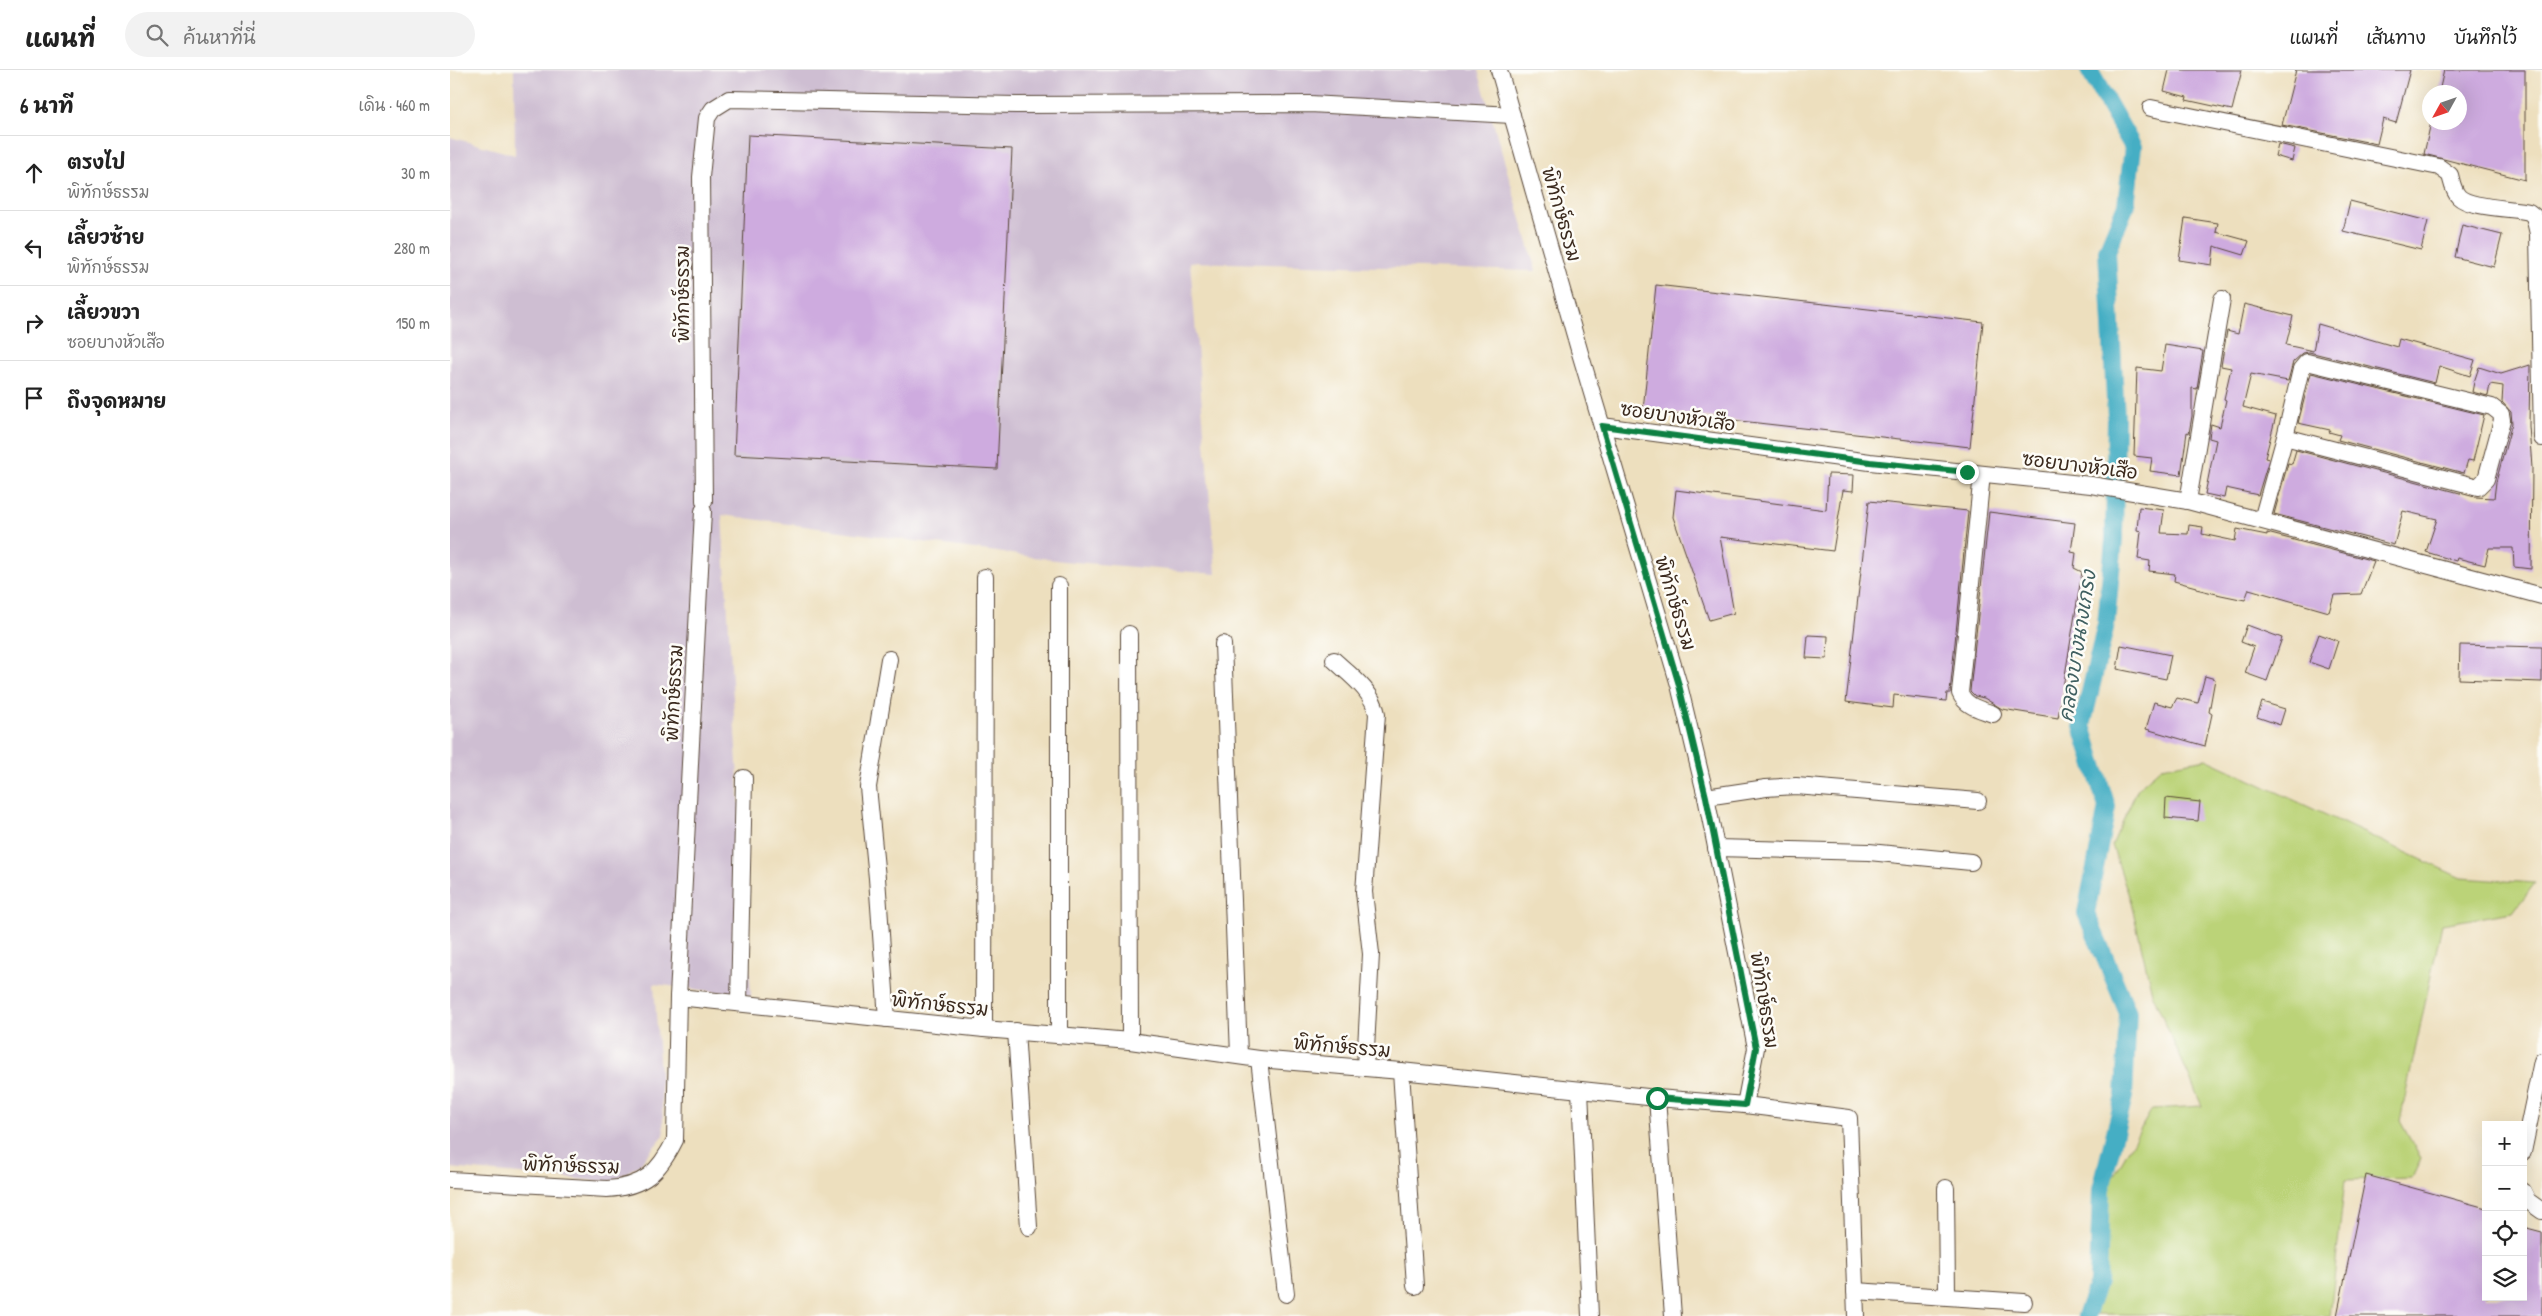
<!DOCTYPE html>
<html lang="th">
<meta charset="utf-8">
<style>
:root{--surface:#fff;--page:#f2f2f2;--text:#222;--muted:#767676;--line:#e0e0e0}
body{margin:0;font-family:"Patrick Hand","Playpen Sans Thai",sans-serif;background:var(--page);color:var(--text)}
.controls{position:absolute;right:15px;bottom:15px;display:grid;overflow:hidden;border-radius:0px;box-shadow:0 5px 20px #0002}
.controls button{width:45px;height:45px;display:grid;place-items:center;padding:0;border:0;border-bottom:1px solid var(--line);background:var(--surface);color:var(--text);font:25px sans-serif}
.compass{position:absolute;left:1972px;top:15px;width:45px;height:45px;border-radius:50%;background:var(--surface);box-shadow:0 5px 20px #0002;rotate:230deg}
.stop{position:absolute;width:15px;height:15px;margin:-11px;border:4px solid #0b8043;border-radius:50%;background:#fff}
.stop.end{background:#0b8043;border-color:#fff;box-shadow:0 1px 5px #0008}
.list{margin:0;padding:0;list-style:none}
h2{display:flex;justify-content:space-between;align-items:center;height:65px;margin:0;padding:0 20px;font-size:21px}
h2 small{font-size:16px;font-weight:400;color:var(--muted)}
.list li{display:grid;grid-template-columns:32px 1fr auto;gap:15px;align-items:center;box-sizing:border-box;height:75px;padding:0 20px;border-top:1px solid var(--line)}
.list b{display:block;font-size:19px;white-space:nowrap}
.list p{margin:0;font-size:16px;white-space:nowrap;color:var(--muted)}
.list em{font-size:16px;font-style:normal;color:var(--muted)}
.icon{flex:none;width:28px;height:28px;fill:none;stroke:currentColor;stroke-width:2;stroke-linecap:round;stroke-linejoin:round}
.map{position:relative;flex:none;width:2092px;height:1246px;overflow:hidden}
header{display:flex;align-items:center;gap:30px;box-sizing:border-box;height:70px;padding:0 25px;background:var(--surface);border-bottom:1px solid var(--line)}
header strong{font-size:24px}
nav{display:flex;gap:28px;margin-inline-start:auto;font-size:18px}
.search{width:350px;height:45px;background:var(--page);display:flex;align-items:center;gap:12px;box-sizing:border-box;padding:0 18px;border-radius:28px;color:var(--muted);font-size:19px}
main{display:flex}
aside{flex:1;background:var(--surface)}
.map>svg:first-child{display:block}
</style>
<header>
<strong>แผนที่</strong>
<div class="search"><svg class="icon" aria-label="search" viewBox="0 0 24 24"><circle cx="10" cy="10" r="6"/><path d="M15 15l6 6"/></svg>ค้นหาที่นี่</div>
<nav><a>แผนที่</a><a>เส้นทาง</a><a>บันทึกไว้</a></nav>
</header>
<main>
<aside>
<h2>6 นาที<small>เดิน · 460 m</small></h2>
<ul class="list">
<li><svg class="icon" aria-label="ahead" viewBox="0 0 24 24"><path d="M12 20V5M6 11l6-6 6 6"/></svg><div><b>ตรงไป</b><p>พิทักษ์ธรรม</p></div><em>30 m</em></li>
<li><svg class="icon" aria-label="left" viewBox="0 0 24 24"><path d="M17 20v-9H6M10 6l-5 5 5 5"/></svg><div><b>เลี้ยวซ้าย</b><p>พิทักษ์ธรรม</p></div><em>280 m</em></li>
<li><svg class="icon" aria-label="right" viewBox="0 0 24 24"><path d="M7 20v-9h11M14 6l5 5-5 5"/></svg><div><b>เลี้ยวขวา</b><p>ซอยบางหัวเสือ</p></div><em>150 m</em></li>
<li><svg class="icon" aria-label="arrive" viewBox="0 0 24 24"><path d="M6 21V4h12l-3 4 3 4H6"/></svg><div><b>ถึงจุดหมาย</b></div></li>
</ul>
</aside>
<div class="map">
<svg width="2092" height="1246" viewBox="0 0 2092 1246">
<rect width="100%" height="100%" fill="#fdfcf7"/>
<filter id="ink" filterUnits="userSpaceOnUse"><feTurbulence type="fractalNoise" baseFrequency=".02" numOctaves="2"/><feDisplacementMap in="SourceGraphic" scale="10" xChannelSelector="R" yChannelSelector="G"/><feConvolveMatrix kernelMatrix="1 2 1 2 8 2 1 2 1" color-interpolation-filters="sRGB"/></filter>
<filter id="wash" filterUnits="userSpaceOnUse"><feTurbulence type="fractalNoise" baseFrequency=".0096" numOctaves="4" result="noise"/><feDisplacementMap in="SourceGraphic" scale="20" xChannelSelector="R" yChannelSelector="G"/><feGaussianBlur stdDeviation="1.12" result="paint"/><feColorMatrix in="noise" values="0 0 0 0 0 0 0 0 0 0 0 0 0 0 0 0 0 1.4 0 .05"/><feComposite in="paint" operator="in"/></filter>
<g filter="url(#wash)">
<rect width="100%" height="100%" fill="#eddfbe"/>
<path fill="#cebed2" d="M64 0H1028L1086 201 740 192 766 504 613 491 272 445 301 926 204 914 214 1065 189 1095 161 1112 0 1098V67L65 85Z"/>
<path fill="#bbd378" stroke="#7b7e4b" d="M1756 689 2011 808 2085 813 2063 842 1992 854 1950 1051 1971 1089 1962 1108 1895 1110 1880 1246 1645 1244 1641 1184 1651 1128 1702 1039 1752 1036 1702 923 1681 832 1662 775 1688 718 1712 697Z"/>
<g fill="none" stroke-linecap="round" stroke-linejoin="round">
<path stroke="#45aec4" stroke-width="18" d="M1636 1246 1648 1213 1651 1119 1674 1026 1678 943 1636 843 1657 737 1632 656 1656 554 1664 470 1666 348 1657 181 1676 135 1683 77 1639 0"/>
</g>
<g id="blocks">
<g fill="#ceabdf">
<path d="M1719 0H1792L1782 40 1736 30 1737 27 1714 21Z"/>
<path d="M1846 0H1960L1946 53 1933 49 1927 74 1832 55Z"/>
<path d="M1994 0H2075V110L1974 84 1981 52H2010V22H1989Z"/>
<path d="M298 65 562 79 547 399 284 385Z"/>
<path d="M1828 74 1845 78 1842 91 1825 86Z"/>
<path d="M1900 131 1978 151 1971 180 1893 161Z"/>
<path d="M1735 148 1768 153 1766 162 1799 171 1794 185 1764 176 1762 195 1729 190Z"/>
<path d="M2012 155 2052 165 2044 197 2005 187Z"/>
<path d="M1206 215 1533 252 1520 377 1193 340Z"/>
<path d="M1794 234 1843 246 1836 275 1863 281 1868 254 1947 277 1949 269 2025 290 2020 306 1989 296 1985 313 1859 282 1853 283 1843 292 1838 311 1801 304 1793 337 1826 346 1815 388 1819 389 1808 425 1776 418 1774 428 1755 424 1766 370 1759 368 1761 354 1770 357 1776 330 1774 329 1781 298 1771 296 1777 261 1788 264Z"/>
<path d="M1715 275 1753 281 1747 319 1742 318V346L1739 363 1737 362 1731 405 1700 401 1702 388 1684 386 1687 298 1711 301Z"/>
<path d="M2080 295 2079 356 2082 398 2081 499 2064 497 2063 478H2039L2035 495 2007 488 2006 491 1976 482 1987 449 1953 441 1944 475 1824 444 1838 393 1842 394 1846 380 2025 427 2044 428 2046 412 2062 353 2061 342 2052 332 2053 316 2040 314 2038 326 2022 322 2024 312 2029 297 2051 304Z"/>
<path d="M1861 303 2034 345 2023 391 2018 390 2014 403 1888 370 1890 365 1879 362 1880 360 1848 353Z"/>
<path d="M1378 404 1404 405 1403 421 1393 420 1383 481 1270 467 1284 543 1259 550 1223 447 1226 420 1376 440Z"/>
<path d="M1419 431 1518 441 1500 623H1497L1496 631 1444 625 1443 638 1396 632Z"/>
<path d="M1689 437 1714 440 1711 463 1738 464 1739 455 1753 457 1752 464 1785 471 1787 459 1817 465V463L1924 491 1911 524 1884 525 1879 542 1799 519 1795 530 1771 525 1746 519V517L1724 511 1725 504 1699 501 1700 491 1688 489 1691 461 1687 460Z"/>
<path d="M1539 442 1625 453 1621 482 1626 483 1624 498 1632 502 1608 648 1552 639 1534 628 1525 626 1520 621Z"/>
<path d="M1797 555 1832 568 1817 611 1795 603 1804 577 1791 572Z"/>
<path d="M1869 564 1888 571 1879 599 1859 592Z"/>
<path d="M1358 565 1378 566 1377 589 1356 588Z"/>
<path d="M1671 575 1721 585 1716 609 1667 599Z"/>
<path d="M2010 575 2092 577V612L2009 609Z"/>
<path d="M1755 606 1765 609 1759 642 1762 644 1755 676 1696 659 1704 632 1722 637 1727 628 1748 633Z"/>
<path d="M1812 632 1835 639 1830 655 1807 647Z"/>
<path d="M1716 728 1750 732 1748 751 1715 748Z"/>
<path d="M1916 1105 2036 1138V1227H2073V1157L2092 1162V1246H1887Z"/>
</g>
</g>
</g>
<g filter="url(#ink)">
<use href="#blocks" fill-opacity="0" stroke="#564536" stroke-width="1"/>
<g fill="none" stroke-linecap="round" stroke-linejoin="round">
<g stroke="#564536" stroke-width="18">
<g id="street">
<path d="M1701 38 1989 97 2000 105C2002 112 2003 121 2009 127 2020 138 2062 138 2079 142L2084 146 2088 164 2092 368"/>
<path d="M1152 356 1420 392 1641 415 1738 431 2092 526"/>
<path d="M1532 404 1510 623C1516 637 1530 639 1543 644"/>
<path d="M254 431 251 107 257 48 263 39 279 29 566 35 860 34 1062 45"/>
<path d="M1738 431 1772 229"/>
<path d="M1812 450 1835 367 1851 299 1857 292 2042 337 2051 344 2052 350 2036 409 2028 417 1835 367"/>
<path d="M679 564 680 971"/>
<path d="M773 574 789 985"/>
<path d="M884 590C900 605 923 621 927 644L914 822 921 884 915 997"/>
<path d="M1256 727 1316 718 1346 716 1528 731"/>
<path d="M1266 778 1419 782 1521 792"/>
<path d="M228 927 253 441"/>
<path d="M289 932 294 708"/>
<path d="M437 949 427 808 418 717 439 589"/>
<path d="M534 959 535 507"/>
<path d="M566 961 579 1157"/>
<path d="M609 965V516"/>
<path d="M809 989 836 1224"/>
<path d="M951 1001 965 1216"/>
<path d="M1130 1020 1140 1246"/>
<path d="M1207 1028 1223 1246"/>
<path d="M1295 1035 1399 1048 1406 1246"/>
<path d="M2073 1082 2092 991"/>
<path d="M0 1110 157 1119C194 1117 209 1102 225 1070L228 927 534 959 680 971 809 989 951 1001 1207 1028 1295 1035 1306 978 1256 727 1229 615 1130 283 1049 0"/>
<path d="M1496 1118 1497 1225"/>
<path d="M2073 1121 2078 1131 2092 1141"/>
<path d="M1405 1221 1574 1232"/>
</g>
</g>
<use href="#street" stroke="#fff" stroke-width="16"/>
</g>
</g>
<g fill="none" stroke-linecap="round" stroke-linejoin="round" filter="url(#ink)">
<path stroke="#0b8043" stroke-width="6" d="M1207 1028 1295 1035 1306 978 1256 727 1229 615 1152 356 1420 392 1517 402"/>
</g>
<g text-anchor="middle" stroke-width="5" stroke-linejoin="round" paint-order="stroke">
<g font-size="19" fill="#3b2a1e" stroke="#fdfcf7">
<text transform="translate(1112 144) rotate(74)" y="7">พิทักษ์ธรรม</text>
<text transform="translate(232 224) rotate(-90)" y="7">พิทักษ์ธรรม</text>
<text transform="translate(1228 346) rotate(8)" y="7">ซอยบางหัวเสือ</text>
<text transform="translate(1630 395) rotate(7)" y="7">ซอยบางหัวเสือ</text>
<text transform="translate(1226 533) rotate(73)" y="7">พิทักษ์ธรรม</text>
<text transform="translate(223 623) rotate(-87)" y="7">พิทักษ์ธรรม</text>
<text transform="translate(1315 930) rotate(81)" y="7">พิทักษ์ธรรม</text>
<text transform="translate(490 934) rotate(6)" y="7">พิทักษ์ธรรม</text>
<text transform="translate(892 976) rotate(5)" y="7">พิทักษ์ธรรม</text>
<text transform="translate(121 1095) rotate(2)" y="7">พิทักษ์ธรรม</text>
</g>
<g font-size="20" font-style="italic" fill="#3f5f60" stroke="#fdfcf7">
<text transform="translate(1627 576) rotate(-81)" y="7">คลองบางนางเกรง</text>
</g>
</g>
</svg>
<div class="controls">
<button>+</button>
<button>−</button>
<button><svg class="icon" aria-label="locate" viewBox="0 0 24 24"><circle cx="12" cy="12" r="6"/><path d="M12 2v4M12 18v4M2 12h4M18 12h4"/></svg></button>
<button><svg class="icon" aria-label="layers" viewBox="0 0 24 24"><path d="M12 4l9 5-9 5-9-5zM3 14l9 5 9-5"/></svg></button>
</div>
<svg class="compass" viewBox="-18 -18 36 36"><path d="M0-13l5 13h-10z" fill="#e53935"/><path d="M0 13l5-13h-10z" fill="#767676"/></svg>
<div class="stop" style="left:1207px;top:1028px"></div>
<div class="stop end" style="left:1517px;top:402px"></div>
</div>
</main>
